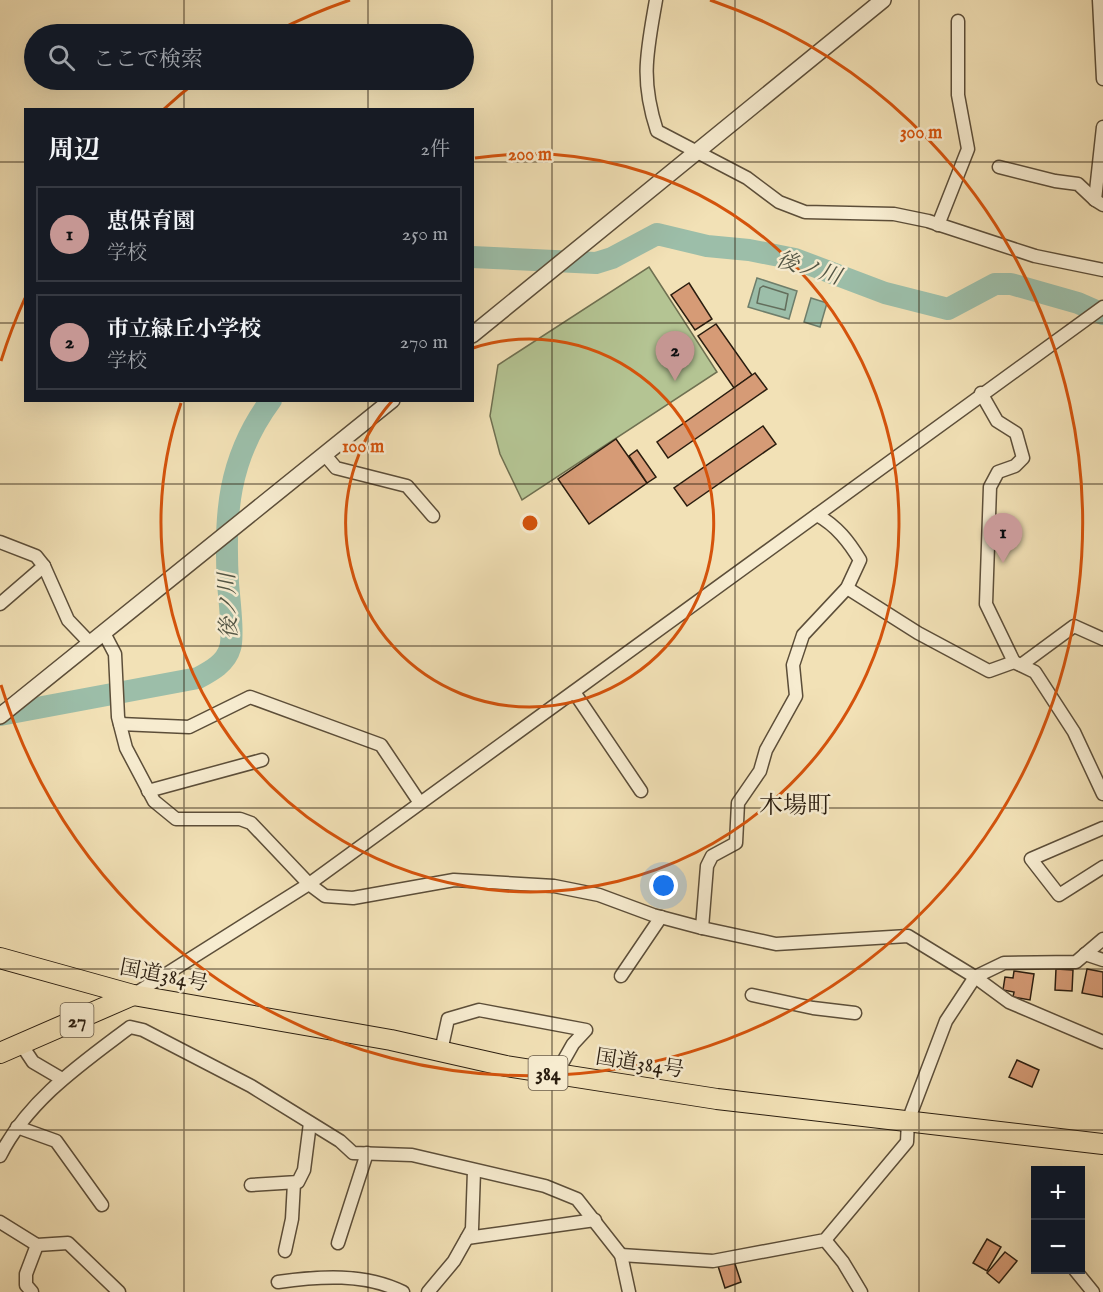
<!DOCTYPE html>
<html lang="ja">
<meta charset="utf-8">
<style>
:root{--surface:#171b24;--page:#242831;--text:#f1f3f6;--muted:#9ea1a6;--line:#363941;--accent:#c59692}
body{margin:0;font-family:"IM FELL English","Noto Serif JP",serif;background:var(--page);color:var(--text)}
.controls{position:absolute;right:18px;bottom:18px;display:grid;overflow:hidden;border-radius:0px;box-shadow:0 6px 24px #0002}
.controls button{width:54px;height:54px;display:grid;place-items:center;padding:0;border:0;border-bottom:2px solid var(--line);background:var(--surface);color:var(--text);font:30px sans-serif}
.you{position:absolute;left:664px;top:886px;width:21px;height:21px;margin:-15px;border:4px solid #fff;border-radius:50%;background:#1a73e8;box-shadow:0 0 0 9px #1a73e833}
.badge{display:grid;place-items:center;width:39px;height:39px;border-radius:50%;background:var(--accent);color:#111;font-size:20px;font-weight:700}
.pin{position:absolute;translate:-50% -50px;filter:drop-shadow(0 2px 3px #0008)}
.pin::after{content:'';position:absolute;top:32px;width:21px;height:18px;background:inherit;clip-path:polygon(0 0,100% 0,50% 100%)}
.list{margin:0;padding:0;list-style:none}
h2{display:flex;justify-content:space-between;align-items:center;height:78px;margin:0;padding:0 24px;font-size:26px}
h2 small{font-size:20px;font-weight:400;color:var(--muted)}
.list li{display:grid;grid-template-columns:39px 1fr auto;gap:18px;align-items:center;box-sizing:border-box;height:96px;margin:0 12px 12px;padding:0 12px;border:2px solid var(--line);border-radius:0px}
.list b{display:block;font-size:22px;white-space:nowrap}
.list p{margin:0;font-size:20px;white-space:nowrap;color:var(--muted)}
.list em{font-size:20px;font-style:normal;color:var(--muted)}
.icon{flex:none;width:33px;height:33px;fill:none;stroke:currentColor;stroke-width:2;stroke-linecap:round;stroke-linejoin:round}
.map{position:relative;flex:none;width:1103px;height:1292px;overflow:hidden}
.search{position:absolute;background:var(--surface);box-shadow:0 6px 24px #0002;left:24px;top:24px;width:450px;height:66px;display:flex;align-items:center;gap:15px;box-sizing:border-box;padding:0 21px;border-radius:33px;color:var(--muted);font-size:22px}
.panel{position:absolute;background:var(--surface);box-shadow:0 6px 24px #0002;left:24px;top:108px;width:450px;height:294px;border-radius:0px}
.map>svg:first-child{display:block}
</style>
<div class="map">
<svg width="1103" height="1292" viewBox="0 0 1103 1292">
<rect width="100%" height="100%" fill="#f2e1b6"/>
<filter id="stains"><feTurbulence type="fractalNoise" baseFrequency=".00333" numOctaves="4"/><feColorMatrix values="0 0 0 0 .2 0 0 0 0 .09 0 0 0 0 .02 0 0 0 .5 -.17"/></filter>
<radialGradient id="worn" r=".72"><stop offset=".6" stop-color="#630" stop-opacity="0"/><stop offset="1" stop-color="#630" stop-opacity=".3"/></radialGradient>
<path fill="#b4c493" stroke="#6f7051" stroke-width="1.5" d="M649 267 717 372 522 500 500 454 490 416 498 365Z"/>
<g fill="#9cbea9" stroke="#6e7e6b" stroke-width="1.5">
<path d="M757 278 797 291 789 319 748 307Z"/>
<path d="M811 298 827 303 820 327 804 322Z"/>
</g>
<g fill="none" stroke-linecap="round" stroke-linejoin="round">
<path stroke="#636e5c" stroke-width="1.5" d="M763 286 788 294 785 310 757 303 760 288Z"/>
<g stroke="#9cbea9" stroke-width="22">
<path d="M472 257 596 263 612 258 657 234 707 246 749 250 795 259 885 293 948 309 995 284H1011L1078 303 1103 314"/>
<path d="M0 715 198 678C211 671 226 663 230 648 234 636 229 597 228 583 224 515 228 458 271 400"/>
</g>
</g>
<g fill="#d69b76" stroke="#2a1d0f" stroke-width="1.5">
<path d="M689 283 712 319 695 330 671 295Z"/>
<path d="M716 324 752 375 734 388 698 336Z"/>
<path d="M755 373 767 389 668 458 657 442Z"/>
<path d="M763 426 776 444 687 506 674 488Z"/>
<path d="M616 439 647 483 589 524 558 479Z"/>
<path d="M637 450 656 477 647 483 629 456Z"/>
<path d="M1056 969 1073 970 1072 991 1055 990Z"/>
<path d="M1087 969 1103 972V997L1082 993Z"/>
<path d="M1014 971 1034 974 1030 1000 1013 997 1014 992 1003 990 1005 977 1013 978Z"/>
<path d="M1017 1060 1039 1070 1032 1087 1009 1077Z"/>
<path d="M987 1239 1001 1247 987 1271 973 1263Z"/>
<path d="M1005 1252 1017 1261 999 1283 987 1273Z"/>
<path d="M734 1261 741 1282 725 1288 718 1266Z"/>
</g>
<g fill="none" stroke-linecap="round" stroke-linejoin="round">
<g stroke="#5c4e39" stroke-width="15">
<g id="minor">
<path d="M656 0C647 52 640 79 657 131L747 178 779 202 805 212 894 214 928 221 1035 256 1103 270"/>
<path d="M1099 0 1103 79"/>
<path d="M1103 127 1095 200 1103 205"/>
<path d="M999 167 1055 181 1078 184 1095 200"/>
<path d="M938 225 968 149 958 95V21"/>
<path d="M981 393 997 421 1016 433 1023 458 1015 466 998 472 990 487 986 604 1014 662"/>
<path d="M325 455 336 468 407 486 433 516"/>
<path d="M0 542 36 556 44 566 68 620 90 643"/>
<path d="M847 588 918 633 989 671 1014 662 1035 672 1074 732 1103 794"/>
<path d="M0 604 44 566"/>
<path d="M104 633 115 654 118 717 126 748 154 801 176 819H240L251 823 309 884 325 896 353 898 454 880 554 886 599 895 653 915 702 928 776 944 908 936 975 977 1009 1002 1103 1042"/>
<path d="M1021 665 1074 626 1103 639"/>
<path d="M574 692 641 791"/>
<path d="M120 724 189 727 250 697 381 745 420 803"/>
<path d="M148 791 262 760"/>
<path d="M1103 828 1031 859 1059 895 1103 867"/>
<path d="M702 928 707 866 712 856 736 843 738 803 760 771 766 750 796 696 793 665 803 635 847 588 860 560C849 542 837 526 817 515"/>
<path d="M1085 954 1103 960"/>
<path d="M621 976 661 917"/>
<path d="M133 995 309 884 1103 307"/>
<path d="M752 995 813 1008 855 1013"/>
<path d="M21 1044 33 1062 62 1079"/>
<path d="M441 1051 448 1019 479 1010 586 1030 573 1044 556 1074"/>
<path d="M17 1127 56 1141 102 1205"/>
<path d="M0 1156C28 1100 81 1064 130 1027L143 1030 251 1086 340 1141 353 1153 412 1155 545 1186 577 1199 621 1255 629 1292"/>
<path d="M251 1185 298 1182 304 1170 310 1123"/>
<path d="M0 1222 37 1245 68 1243 119 1292"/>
<path d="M467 1238 595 1220"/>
<path d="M825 1240 843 1262 861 1292"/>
<path d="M338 1243 367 1153"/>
<path d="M285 1251 292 1219 294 1183"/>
<path d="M621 1255 713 1261 825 1240 907 1142 908 1121 946 1021 975 977 1004 963 1076 962 1103 939"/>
<path d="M1075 1270 1093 1292"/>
<path d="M278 1282C320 1276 365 1273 403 1292"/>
<path d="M32 1292 26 1285V1274L37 1245"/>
<path d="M428 1292 454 1261 472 1229 474 1171"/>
</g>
</g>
<g stroke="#5c4e39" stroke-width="18">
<g id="tertiary">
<path d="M472 335 883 0"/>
<path d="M0 716 392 400"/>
</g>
</g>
<g stroke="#2a1d0f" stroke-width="22">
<path id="primary" d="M0 1053 133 995"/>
</g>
<g stroke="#2a1d0f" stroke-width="22">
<path id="trunk" d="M0 958 133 995 391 1040 506 1066 717 1099 1103 1144"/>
</g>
<use href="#minor" stroke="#f7ecd0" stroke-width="12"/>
<use href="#tertiary" stroke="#f7ecd0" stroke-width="15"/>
<use href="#primary" stroke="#f2e1b6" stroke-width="20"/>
<use href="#trunk" stroke="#f2e1b6" stroke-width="20"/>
</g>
<path fill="none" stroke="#2a1d0f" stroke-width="1.5" stroke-opacity="0.55" d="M184 0V34M368 0V34M552 0V1292M735 0V1292M919 0V1292M184 80V110M368 80V110M0 162H26M472 162H1103M0 323H26M472 323H1103M184 400V1292M368 400V1292M0 484H1103M0 646H1103M0 808H1103M0 969H1103M0 1130H1103"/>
<g fill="none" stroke="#d5530c" stroke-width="3">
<path d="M473 348A184 184 0 1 1 392 401"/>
<path d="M475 158A369 369 0 1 1 181 403"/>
<path d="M1 361A553 553 0 0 1 25 298M164 109A553 553 0 0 1 197 81M275 32A553 553 0 0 1 350 0M710 0A553 553 0 1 1 1 685"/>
</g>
<g text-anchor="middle" stroke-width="5" stroke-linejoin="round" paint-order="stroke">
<g fill="#f7ecd0" stroke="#685b49" stroke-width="1.5">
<rect x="60.5" y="1003" width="33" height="34" rx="4.5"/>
<rect x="528.5" y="1056" width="39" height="34" rx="4.5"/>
</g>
<g font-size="20" font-weight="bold" fill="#2a1d0f">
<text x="77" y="1027">27</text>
<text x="548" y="1080">384</text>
</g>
<g font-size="21" fill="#2a1d0f" stroke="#f7ecd0">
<text transform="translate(164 975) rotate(11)" y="7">国道384号</text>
<text transform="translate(640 1063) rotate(9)" y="7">国道384号</text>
</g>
<g font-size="22" font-style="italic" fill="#525545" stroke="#f7ecd0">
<text transform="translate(809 267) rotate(17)" y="8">後ノ川</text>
<text transform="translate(227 606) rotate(-92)" y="8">後ノ川</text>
</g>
<g font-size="24" fill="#2a1d0f" stroke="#f7ecd0">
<text x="795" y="813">木場町</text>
</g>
</g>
<circle cx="530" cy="523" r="9" fill="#d5530c" stroke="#f7ecd0" stroke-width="3"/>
<g font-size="18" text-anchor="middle" font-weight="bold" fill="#d5530c" stroke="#f7ecd0" stroke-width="5" stroke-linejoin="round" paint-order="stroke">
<text x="921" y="138">300 m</text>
<text x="530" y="160">200 m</text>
<text x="363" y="452">100 m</text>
</g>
<rect width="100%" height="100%" filter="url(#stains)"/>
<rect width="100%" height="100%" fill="url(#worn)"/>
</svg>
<div class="controls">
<button>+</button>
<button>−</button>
</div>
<div class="you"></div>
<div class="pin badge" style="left:1003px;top:563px">1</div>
<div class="pin badge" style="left:675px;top:381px">2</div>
<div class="search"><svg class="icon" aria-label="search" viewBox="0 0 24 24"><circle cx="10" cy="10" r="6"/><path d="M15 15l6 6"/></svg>ここで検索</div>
<section class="panel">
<h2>周辺<small>2件</small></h2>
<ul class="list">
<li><span class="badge">1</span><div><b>恵保育園</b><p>学校</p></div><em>250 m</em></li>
<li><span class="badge">2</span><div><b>市立緑丘小学校</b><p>学校</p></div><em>270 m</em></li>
</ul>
</section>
</div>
